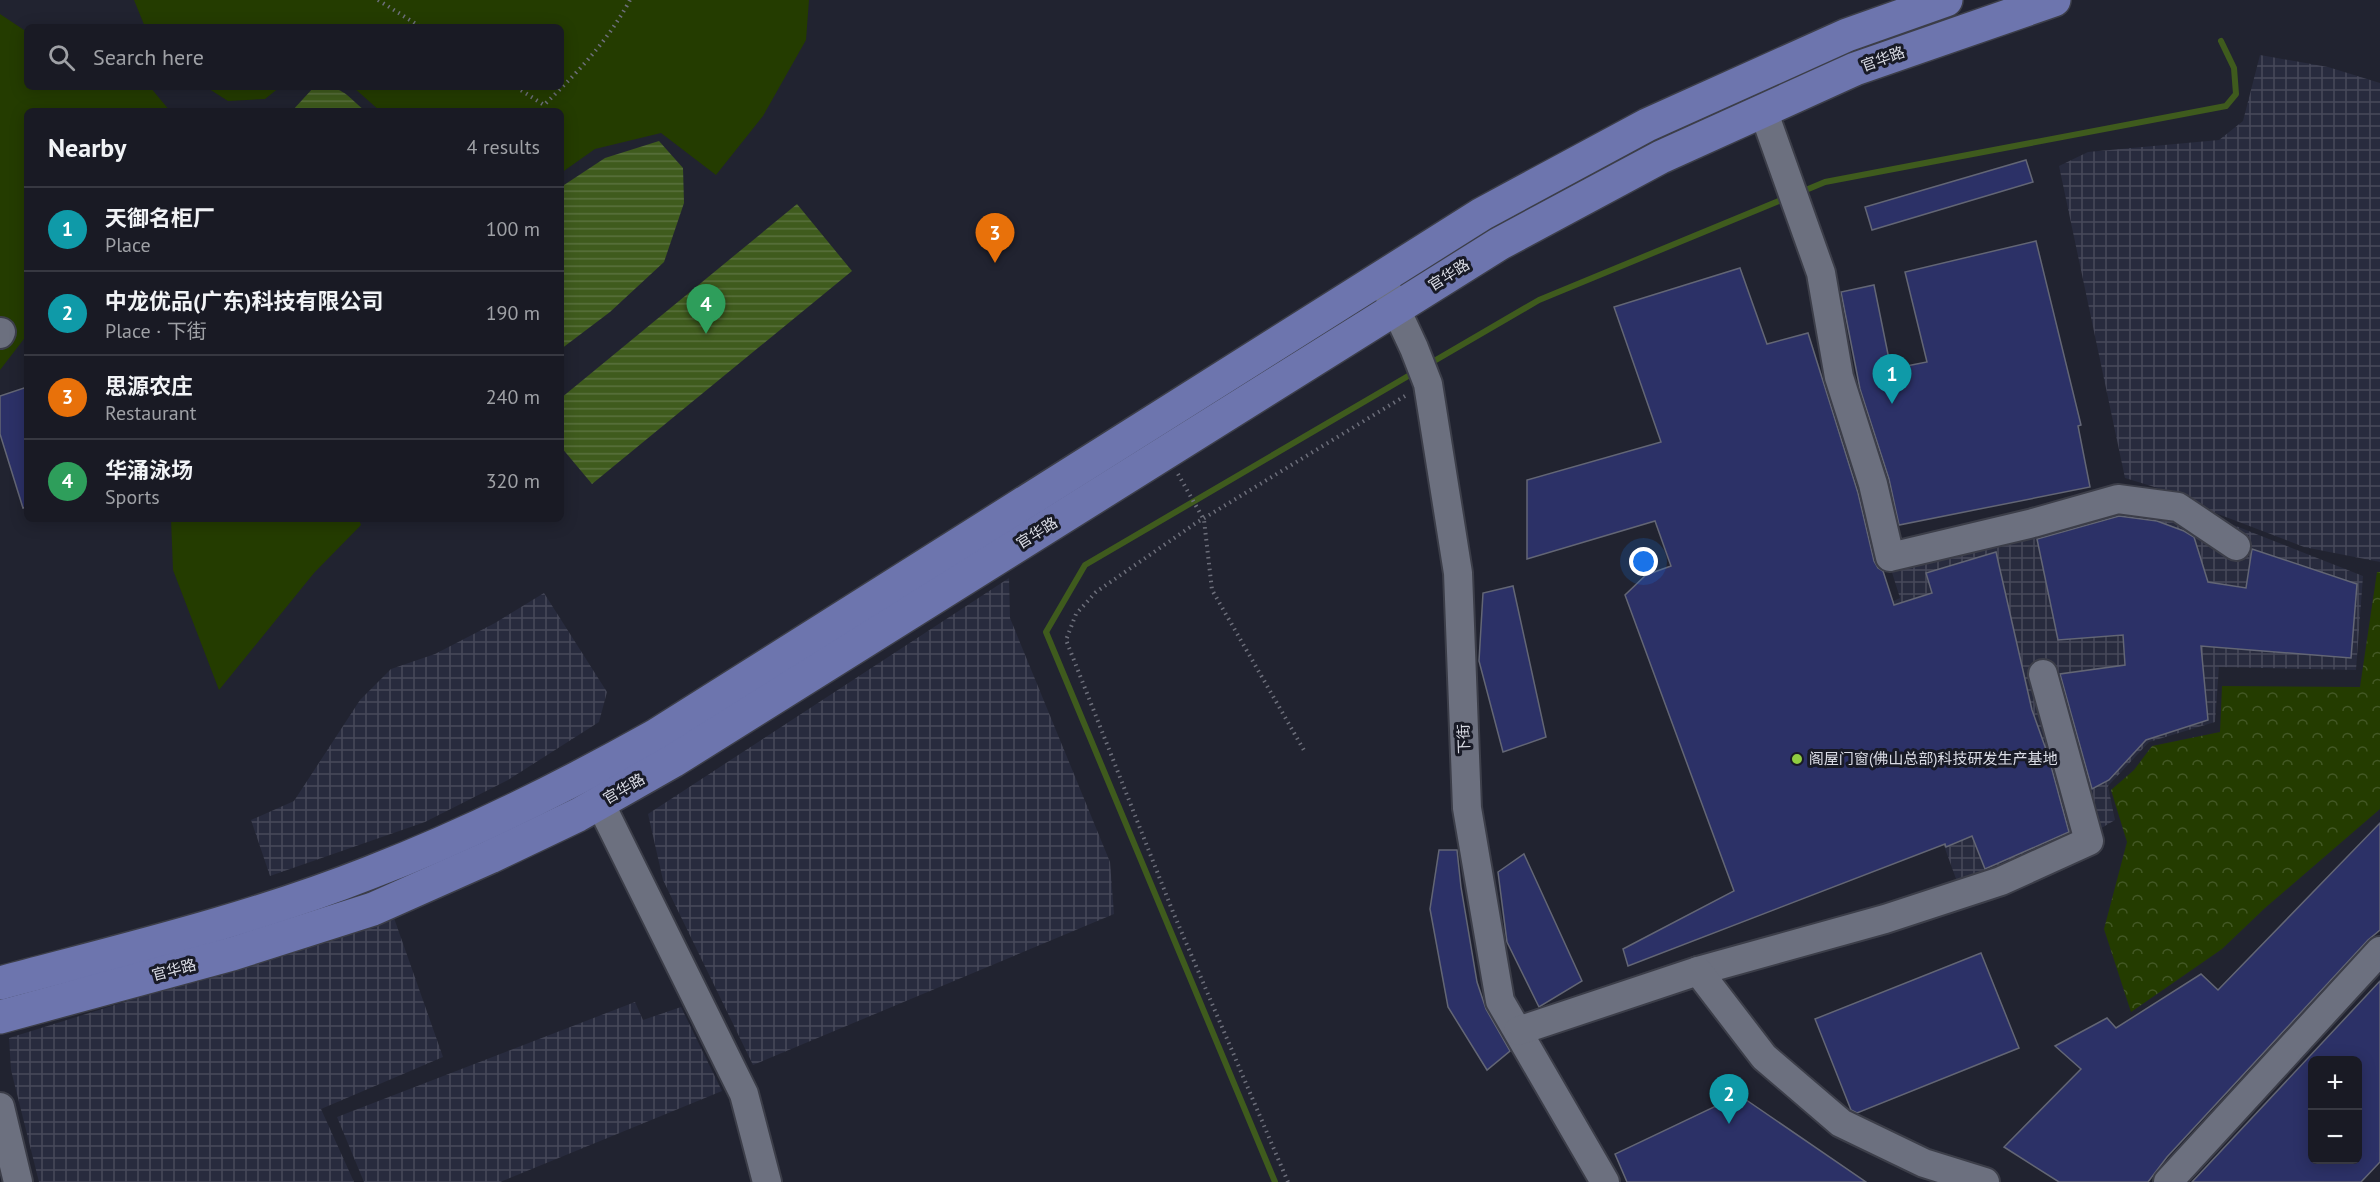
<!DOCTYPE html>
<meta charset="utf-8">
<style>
:root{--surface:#191a24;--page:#22232c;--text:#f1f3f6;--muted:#9fa1a6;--line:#373841;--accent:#d93025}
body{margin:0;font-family:"PT Sans","Noto Sans SC",sans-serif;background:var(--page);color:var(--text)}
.controls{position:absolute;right:18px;bottom:18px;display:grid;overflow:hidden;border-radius:9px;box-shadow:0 3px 15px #0003}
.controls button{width:54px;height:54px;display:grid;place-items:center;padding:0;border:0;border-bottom:2px solid var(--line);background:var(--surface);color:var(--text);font:30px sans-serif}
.you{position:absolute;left:1644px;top:562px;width:21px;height:21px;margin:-15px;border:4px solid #fff;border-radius:50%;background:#1a73e8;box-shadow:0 0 0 9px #1a73e833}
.badge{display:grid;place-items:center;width:39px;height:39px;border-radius:50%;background:var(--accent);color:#fff;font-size:20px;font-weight:700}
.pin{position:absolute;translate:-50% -50px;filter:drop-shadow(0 2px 3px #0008)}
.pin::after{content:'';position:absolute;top:32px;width:21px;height:18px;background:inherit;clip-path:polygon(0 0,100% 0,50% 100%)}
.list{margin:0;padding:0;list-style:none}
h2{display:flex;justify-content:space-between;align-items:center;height:78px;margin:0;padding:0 24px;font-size:26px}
h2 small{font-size:20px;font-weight:400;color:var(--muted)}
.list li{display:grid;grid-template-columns:39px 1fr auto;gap:18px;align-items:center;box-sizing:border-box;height:84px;padding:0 24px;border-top:2px solid var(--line)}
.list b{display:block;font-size:22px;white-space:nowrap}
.list p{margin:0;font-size:20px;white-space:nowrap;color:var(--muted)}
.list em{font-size:20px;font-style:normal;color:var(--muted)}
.icon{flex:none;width:33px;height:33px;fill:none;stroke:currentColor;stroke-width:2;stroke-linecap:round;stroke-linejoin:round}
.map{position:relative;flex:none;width:2380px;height:1182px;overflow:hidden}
.search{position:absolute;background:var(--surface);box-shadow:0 3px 15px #0003;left:24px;top:24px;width:540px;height:66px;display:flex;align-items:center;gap:15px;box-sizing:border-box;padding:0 21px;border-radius:9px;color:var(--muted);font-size:22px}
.panel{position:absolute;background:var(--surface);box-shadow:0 3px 15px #0003;left:24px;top:108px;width:540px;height:414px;border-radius:9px}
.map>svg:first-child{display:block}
</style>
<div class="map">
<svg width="2380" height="1182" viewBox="0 0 2380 1182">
<defs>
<pattern id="industrial-grid" width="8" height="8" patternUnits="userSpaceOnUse" patternTransform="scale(1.5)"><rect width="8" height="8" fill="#282b3e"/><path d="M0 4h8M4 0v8" fill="none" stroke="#47495a"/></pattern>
<pattern id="forest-crowns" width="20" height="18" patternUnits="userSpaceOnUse" patternTransform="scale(1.5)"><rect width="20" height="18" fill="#243c00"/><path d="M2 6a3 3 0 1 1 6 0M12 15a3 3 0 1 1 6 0" fill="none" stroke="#435825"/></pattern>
<pattern id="water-rules" width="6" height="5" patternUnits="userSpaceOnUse" patternTransform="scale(1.5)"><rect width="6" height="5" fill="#3f5b1d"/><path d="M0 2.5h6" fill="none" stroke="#5a723e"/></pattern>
</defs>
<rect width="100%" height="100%" fill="#212330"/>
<g fill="url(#industrial-grid)">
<path d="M2260 55 2328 67 2380 83V562L2304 547 2218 514 2161 489 2125 478 2059 166 2088 152 2219 140 2243 121Z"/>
<path d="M2157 495 2363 576 2356 670 2219 667 2215 722 2149 742 2108 786 2115 820 2083 839 1960 890 1861 616 1900 598 1884 547Z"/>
<path d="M1009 578 1010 618 1110 862 1114 914 753 1065 663 880 648 814Z"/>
<path d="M544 593 607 692 599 722 508 780 425 822 270 876 251 820 294 801 360 700 391 669 435 654 495 623Z"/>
<path d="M394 918 443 1057 321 1109 354 1182H39L11 1070 9 1038Z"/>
<path d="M635 1002 643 1020 681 1007 722 1091 500 1182H364L337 1117Z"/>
</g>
<g fill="#243c00">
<path d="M134 0H809L806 40 763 116 716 175 661 133 595 149 561 173V111H380L353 87H561V27H145Z"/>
<path d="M0 14 27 32V87H150L170 111H27V335L0 370Z"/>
<path d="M206 87H280L265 99 228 101Z"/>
<path d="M171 519H359L361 525 314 573 219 690 173 570Z"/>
</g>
<path fill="url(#forest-crowns)" d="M2377 572H2380V809L2265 908 2222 949 2131 1012 2104 929 2127 842 2111 790 2134 770 2152 746 2220 732 2222 686 2360 687Z"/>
<g fill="url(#water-rules)">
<path d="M314 87C344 87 343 92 365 111H292Z"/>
<path d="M659 141 683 168 684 203 664 262 610 312 561 349V187L605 158Z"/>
<path d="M797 204 852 271 592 484 561 447V398Z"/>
</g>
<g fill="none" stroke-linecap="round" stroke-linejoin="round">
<g stroke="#3f5b1d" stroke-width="6">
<path d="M1801 192 1825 182 2226 106 2236 94 2234 68 2221 41"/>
<path d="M1429 364 1539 300 1786 198"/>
<path d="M1275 1182 1046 632 1085 565 1415 372"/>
</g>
</g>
<g fill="#2c3167" stroke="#636675" stroke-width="1.5" fill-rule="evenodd">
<path d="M2026 160 2033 182 1872 230 1865 207Z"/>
<path d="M2036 241 2081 425 2078 426 2090 487 1899 525 1889 479 1860 389 1841 292 1874 285 1891 369 1927 362 1905 272Z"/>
<path d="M1740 268 1767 344 1808 333 1858 493 1874 561 1878 568 1883 571 1894 605 1932 593 1926 573 1996 552 2032 710 2048 755 2069 832 1985 869 1972 836 1946 847 1945 844 1628 966 1623 949 1734 891 1625 595 1646 575 1671 566 1655 521 1527 559V480L1661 442 1614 307Z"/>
<path d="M27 387V507L23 508 0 434V396Z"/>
<path d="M2119 516 2157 521 2184 531 2194 537 2208 582 2246 588 2252 549 2357 584 2351 658 2201 646 2208 720 2146 740 2109 780 2092 789 2060 674 2125 665 2123 635 2058 640 2037 539Z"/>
<path d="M1513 586 1546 737 1503 752 1479 661 1483 593Z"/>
<path d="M2380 823V930L2368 940 2167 1157 2148 1182H2059L2004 1147 2081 1069 2055 1046 2107 1018 2116 1028 2201 974 2218 990Z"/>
<path d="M1439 850H1457L1461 887 1477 982 1486 1009 1510 1051 1487 1070 1448 1007 1430 909Z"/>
<path d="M1524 854 1582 981 1539 1007 1507 942 1498 872Z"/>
<path d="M1981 953 2019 1048 1857 1113 1851 1110 1815 1019Z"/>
<path d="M2380 981V1162L2361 1182H2192ZM2313 1060H2358V1160H2313Z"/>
<path d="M1739 1095 1866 1182H1627L1615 1154Z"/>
</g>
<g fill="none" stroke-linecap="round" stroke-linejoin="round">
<g stroke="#3c3e49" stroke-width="32">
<g id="minor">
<path d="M1763 110 1821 273 1839 377 1873 484 1890 557 2033 523 2118 499 2178 507 2236 546"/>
<path d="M1386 288 1414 348 1428 384 1458 573 1467 808 1500 1001 1605 1182"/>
<path d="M0 334 1 332"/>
<path d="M600 803 744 1094 767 1182"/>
<path d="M1698 971 1885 919 2001 881 2089 841 2043 674"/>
<path d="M1518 1031 1698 971 1764 1057 1841 1123 1924 1163 1985 1182"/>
<path d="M0 1107 18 1182"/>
<path d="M2168 1182 2380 951"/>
</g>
</g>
<g stroke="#3c3e49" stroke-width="36">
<g id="major">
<path d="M0 983C124 950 250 920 369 873 468 835 562 788 655 736L1482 214 1647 125 1847 35 1946 0"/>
<path d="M0 1017 232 954 373 909 490 857 578 815 673 761 1499 244 1661 157 1855 69 2054 0"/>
</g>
</g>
<g stroke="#6d6f7b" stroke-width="4" stroke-dasharray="1.5 4.5" stroke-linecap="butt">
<path d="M378 0 421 27"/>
<path d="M516 87 544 105C577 73 608 41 630 0"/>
<path d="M1178 474 1204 520 1212 590 1305 752"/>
<path d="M1288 1182 1173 912 1066 640 1076 614 1096 592 1196 523 1405 396"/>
</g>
<use href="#minor" stroke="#6c707f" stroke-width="28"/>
<use href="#major" stroke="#6d75ae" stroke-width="33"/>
</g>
<circle fill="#90cd41" stroke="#181a26" stroke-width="2" cx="1797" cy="759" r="6"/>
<g text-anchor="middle" stroke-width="6" stroke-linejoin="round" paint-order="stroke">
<g font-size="15" fill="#dbdde6" stroke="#181a26">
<text transform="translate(1883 59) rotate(-20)" y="5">官华路</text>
<text transform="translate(1449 275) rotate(-32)" y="5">官华路</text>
<text transform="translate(1037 533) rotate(-32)" y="5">官华路</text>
<text transform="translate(1464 739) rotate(-92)" y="5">下街</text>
<text transform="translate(624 789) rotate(-30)" y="5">官华路</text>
<text transform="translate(174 970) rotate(-15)" y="5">官华路</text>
</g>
<g font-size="15" fill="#dbdde6" stroke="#181a26" text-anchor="start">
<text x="1809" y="764">阁屋门窗(佛山总部)科技研发生产基地</text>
</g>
</g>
</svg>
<div class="controls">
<button>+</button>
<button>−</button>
</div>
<div class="you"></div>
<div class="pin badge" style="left:1892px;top:404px;background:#0f9aa8">1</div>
<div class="pin badge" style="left:1729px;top:1124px;background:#0f9aa8">2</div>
<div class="pin badge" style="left:995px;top:263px;background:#e8710a">3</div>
<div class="pin badge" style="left:706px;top:334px;background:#2e9e5b">4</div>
<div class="search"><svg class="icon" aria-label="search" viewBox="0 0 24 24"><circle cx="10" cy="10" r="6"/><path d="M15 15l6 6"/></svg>Search here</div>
<section class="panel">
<h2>Nearby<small>4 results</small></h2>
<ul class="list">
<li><span class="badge" style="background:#0f9aa8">1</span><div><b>天御名柜厂</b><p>Place</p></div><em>100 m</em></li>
<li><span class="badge" style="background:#0f9aa8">2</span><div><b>中龙优品(广东)科技有限公司</b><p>Place · 下街</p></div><em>190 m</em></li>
<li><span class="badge" style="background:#e8710a">3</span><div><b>思源农庄</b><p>Restaurant</p></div><em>240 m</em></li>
<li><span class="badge" style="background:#2e9e5b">4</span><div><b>华涌泳场</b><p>Sports</p></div><em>320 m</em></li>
</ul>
</section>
</div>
